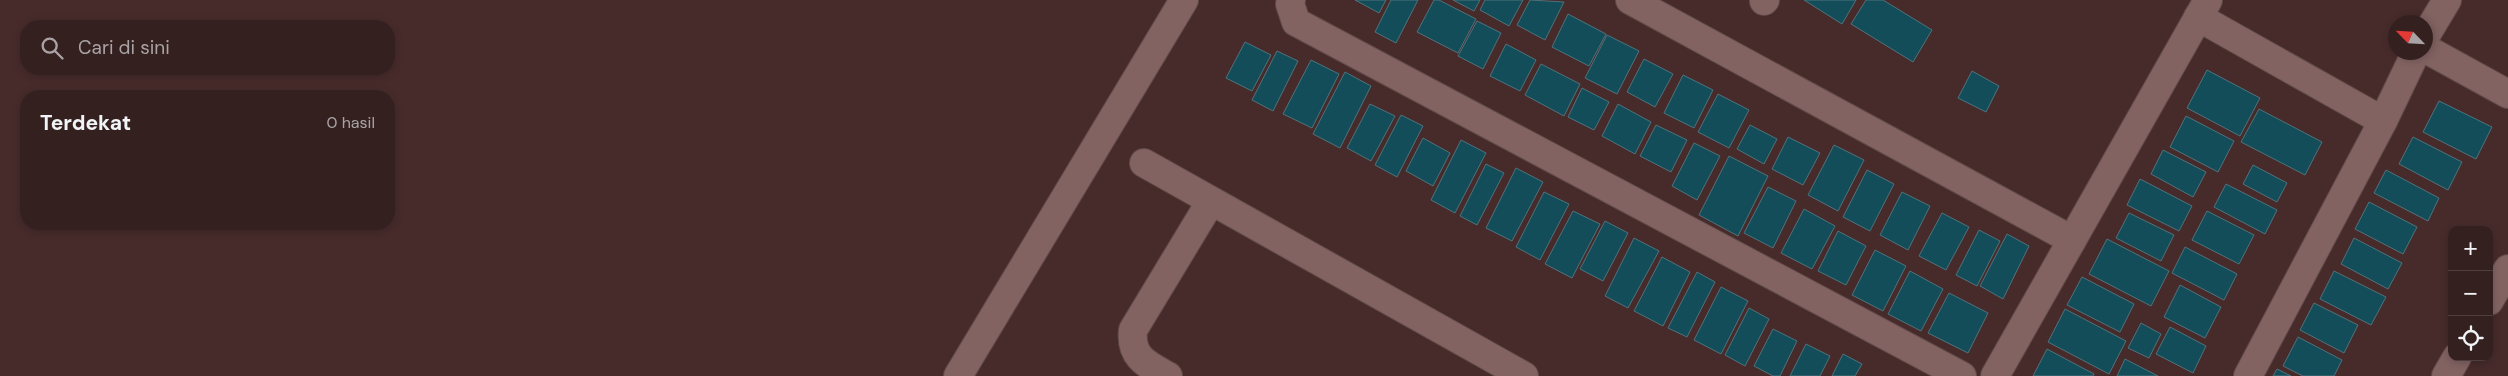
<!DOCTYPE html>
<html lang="id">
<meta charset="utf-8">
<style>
:root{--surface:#352020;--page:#402d2d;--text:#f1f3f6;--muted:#aaa3a5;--line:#4f3e3e}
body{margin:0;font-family:"DM Sans",sans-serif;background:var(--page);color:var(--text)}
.controls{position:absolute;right:15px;bottom:15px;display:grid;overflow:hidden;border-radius:10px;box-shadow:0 2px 8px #0003}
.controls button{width:45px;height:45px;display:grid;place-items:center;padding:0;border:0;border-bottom:1px solid var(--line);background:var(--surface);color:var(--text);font:25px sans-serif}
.compass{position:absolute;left:2388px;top:15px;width:45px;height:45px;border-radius:50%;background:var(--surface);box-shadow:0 2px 8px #0003;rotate:295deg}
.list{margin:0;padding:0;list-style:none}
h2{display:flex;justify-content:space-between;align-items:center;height:65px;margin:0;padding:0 20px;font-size:21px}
h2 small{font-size:16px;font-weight:400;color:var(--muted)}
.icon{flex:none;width:28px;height:28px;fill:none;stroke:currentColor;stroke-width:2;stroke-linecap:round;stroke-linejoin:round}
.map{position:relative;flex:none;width:2508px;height:376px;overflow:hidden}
.search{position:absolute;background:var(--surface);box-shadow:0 2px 8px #0003;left:20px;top:20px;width:375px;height:55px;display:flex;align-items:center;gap:12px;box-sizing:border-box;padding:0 18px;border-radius:20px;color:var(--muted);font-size:19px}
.panel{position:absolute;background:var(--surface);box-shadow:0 2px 8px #0003;left:20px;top:90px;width:375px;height:140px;border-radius:20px}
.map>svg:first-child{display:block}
</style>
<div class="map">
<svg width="2508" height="376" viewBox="0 0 2508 376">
<rect width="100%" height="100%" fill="#472b2b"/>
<g fill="#134d5a" stroke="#50727b">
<path d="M1355 0H1386L1379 13Z"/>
<path d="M1391 0H1418L1396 43 1375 32Z"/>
<path d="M1434 0H1439L1476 19 1458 53 1417 32Z"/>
<path d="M1453 0H1480L1474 11Z"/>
<path d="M1485 0H1523L1509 26 1480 10Z"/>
<path d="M1530 0 1564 2 1545 40 1517 25Z"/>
<path d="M1804 0H1856L1842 24Z"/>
<path d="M1866 0H1883L1932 30 1913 62 1851 24Z"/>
<path d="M1568 14 1606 34 1589 66 1552 47Z"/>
<path d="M1477 21 1501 33 1483 69 1458 56Z"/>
<path d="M1607 35 1639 51 1617 94 1585 78Z"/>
<path d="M1245 42 1271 55 1252 91 1226 78Z"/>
<path d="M1506 44 1536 60 1520 91 1490 76Z"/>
<path d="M1277 51 1298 61 1273 111 1252 100Z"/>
<path d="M1644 59 1673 74 1655 107 1627 92Z"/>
<path d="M1311 60 1339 74 1312 128 1283 114Z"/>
<path d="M1541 64 1580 84 1564 116 1525 95Z"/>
<path d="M2207 70 2260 98 2240 136 2187 108Z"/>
<path d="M1972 71 1999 86 1986 112 1958 98Z"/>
<path d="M1345 72 1371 86 1340 148 1313 134Z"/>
<path d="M1683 75 1713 90 1694 128 1664 113Z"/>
<path d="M1582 88 1609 102 1594 130 1568 117Z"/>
<path d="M1718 94 1749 110 1729 148 1698 132Z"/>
<path d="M2439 101 2492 127 2476 159 2423 132Z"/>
<path d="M1370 104 1395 116 1371 161 1347 148Z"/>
<path d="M1618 104 1651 122 1635 154 1602 136Z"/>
<path d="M2259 109 2322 142 2305 175 2241 142Z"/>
<path d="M1401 115 1423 126 1397 177 1375 165Z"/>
<path d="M2186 116 2234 141 2218 172 2170 147Z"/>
<path d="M1656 125 1687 140 1671 172 1640 156Z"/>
<path d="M1750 125 1777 139 1764 164 1737 149Z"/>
<path d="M1788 137 1820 153 1803 185 1772 169Z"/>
<path d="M2413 137 2462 162 2448 190 2399 164Z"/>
<path d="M1423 138 1450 153 1433 186 1406 171Z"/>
<path d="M1461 140 1486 153 1455 213 1431 200Z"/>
<path d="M1694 143 1720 156 1697 200 1672 186Z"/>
<path d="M1834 145 1864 160 1838 211 1808 195Z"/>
<path d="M2163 150 2206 172 2193 197 2151 174Z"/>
<path d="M1729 156 1768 176 1738 236 1699 215Z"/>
<path d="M1486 164 1504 173 1477 225 1460 216Z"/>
<path d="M2253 165 2287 183 2277 202 2243 184Z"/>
<path d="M1516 168 1543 182 1512 241 1486 228Z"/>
<path d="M1867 170 1894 184 1870 231 1843 217Z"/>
<path d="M2386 170 2439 198 2428 221 2374 193Z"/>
<path d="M2140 179 2192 206 2179 231 2127 205Z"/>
<path d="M2226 184 2277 210 2265 234 2214 207Z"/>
<path d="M1768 187 1796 201 1773 248 1744 233Z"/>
<path d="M1544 192 1569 204 1540 260 1516 247Z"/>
<path d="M1902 192 1930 206 1908 250 1880 235Z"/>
<path d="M2369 202 2417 227 2403 254 2355 229Z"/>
<path d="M1804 209 1835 226 1812 269 1781 253Z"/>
<path d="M1573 211 1600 224 1572 278 1545 264Z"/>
<path d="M2207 211 2254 235 2239 264 2192 240Z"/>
<path d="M1942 213 1969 227 1946 270 1919 256Z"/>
<path d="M2129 213 2174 235 2161 261 2116 238Z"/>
<path d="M1605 221 1628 233 1603 281 1580 269Z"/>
<path d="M1979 230 2000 241 1977 286 1956 275Z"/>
<path d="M1838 231 1866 246 1846 285 1818 271Z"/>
<path d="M2007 234 2029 246 2003 299 1980 286Z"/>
<path d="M1634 238 1659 251 1628 308 1605 296Z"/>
<path d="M2354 238 2402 263 2388 289 2341 264Z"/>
<path d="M2107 239 2169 271 2151 306 2089 274Z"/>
<path d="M2185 247 2237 274 2224 300 2172 273Z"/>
<path d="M1875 250 1906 266 1883 311 1852 295Z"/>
<path d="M1662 257 1690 272 1663 326 1634 311Z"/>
<path d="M1910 271 1943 289 1921 331 1888 314Z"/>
<path d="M2334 271 2386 297 2371 325 2320 299Z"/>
<path d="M1697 272 1715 282 1687 337 1668 328Z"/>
<path d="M2082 277 2134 304 2120 332 2067 305Z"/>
<path d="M2180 285 2221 307 2205 338 2164 317Z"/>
<path d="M1721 287 1748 301 1721 354 1694 340Z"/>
<path d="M1949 293 1988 313 1968 353 1928 333Z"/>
<path d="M2314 303 2358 325 2344 353 2300 330Z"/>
<path d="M1749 308 1769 319 1745 366 1725 355Z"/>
<path d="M2065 309 2126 341 2109 374 2048 342Z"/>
<path d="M2141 323 2161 334 2149 358 2128 348Z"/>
<path d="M2170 327 2206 346 2193 373 2156 354Z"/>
<path d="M1773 329 1797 341 1780 376H1773L1754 366Z"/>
<path d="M2298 337 2342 360 2334 376H2303L2283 366Z"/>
<path d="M1806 344 1830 356 1820 376H1790Z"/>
<path d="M2047 349 2094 374 2093 376H2033Z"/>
<path d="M1843 354 1862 364 1855 376H1832Z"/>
<path d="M2125 359 2158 376H2117Z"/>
<path d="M2277 369 2291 376H2273Z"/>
</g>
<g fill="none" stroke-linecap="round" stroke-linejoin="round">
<g stroke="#624b4b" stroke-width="30">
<g id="minor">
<path d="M1291 0 1290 4 1296 22 1962 376"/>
<path d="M1630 0 2072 240"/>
<path d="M1764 1 1765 0"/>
<path d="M2198 17 2383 121"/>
<path d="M2426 35 2447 0"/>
<path d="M2426 49 2508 94"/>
<path d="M1144 163 1524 376"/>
<path d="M2489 301 2508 269"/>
<path d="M958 376 1184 0"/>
<path d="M1168 376C1146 364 1130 357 1133 330L1211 201"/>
<path d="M1995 376 2208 0"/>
<path d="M2248 376 2383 121 2416 52"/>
<path d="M2446 376 2457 357"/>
</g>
</g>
<use href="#minor" stroke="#826362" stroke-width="28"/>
</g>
</svg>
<div class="controls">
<button>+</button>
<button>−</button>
<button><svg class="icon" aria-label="locate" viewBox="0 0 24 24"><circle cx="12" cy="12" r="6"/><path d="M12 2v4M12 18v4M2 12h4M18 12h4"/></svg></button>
</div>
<svg class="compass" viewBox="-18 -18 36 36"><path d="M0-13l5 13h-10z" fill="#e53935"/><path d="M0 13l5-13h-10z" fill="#aaa3a5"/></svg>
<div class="search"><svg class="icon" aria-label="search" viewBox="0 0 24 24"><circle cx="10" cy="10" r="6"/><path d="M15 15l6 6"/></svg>Cari di sini</div>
<section class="panel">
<h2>Terdekat<small>0 hasil</small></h2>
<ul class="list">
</ul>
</section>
</div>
